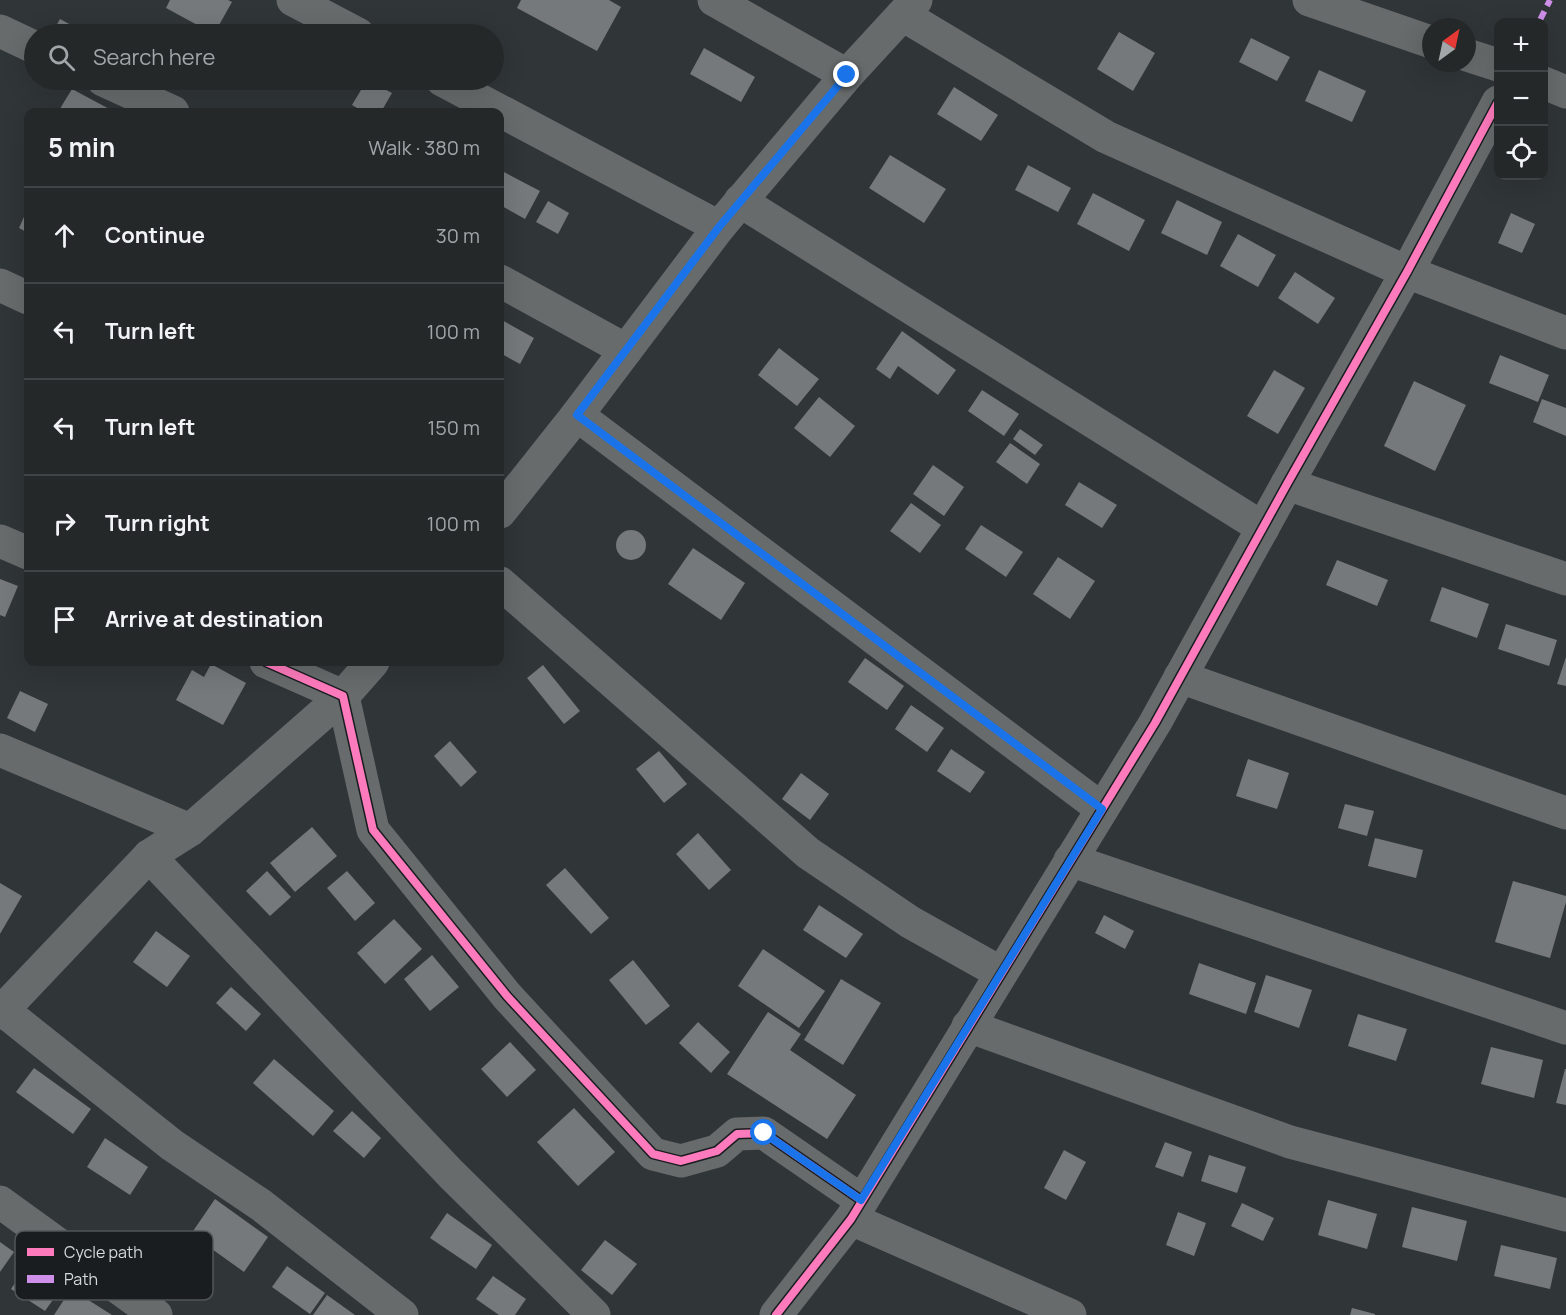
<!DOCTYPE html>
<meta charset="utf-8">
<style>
:root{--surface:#242829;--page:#2c3031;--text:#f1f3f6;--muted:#a3a6a8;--line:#414446}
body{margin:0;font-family:Manrope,sans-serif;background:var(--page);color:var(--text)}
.controls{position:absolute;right:18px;top:18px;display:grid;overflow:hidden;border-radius:12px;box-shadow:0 6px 24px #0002}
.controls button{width:54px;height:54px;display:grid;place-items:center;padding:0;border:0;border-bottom:2px solid var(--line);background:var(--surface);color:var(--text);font:30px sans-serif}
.compass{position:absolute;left:1422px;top:18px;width:54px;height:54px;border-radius:50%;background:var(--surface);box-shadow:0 6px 24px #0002;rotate:33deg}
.stop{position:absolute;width:18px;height:18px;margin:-14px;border:4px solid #1a73e8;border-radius:50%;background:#fff}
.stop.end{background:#1a73e8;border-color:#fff;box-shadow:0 2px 6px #0008}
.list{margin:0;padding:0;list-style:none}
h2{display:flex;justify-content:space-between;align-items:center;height:78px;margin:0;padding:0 24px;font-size:26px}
h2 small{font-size:20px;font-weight:400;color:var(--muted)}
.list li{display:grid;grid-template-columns:39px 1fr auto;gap:18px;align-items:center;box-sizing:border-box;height:96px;padding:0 24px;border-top:2px solid var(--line)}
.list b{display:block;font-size:22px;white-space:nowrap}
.list em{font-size:20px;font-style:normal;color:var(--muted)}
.icon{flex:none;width:33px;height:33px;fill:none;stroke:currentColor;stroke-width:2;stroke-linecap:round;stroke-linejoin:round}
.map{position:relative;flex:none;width:1566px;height:1315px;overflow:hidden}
.search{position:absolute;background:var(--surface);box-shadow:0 6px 24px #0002;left:24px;top:24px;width:480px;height:66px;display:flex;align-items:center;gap:15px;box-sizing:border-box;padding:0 21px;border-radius:33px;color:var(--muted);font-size:22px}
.panel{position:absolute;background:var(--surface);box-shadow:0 6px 24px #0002;left:24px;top:108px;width:480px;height:558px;border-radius:12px}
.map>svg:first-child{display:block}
</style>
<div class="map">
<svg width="1566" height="1315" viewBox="0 0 1566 1315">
<rect width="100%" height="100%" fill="#303537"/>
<g fill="#75797b">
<path d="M170 0H228L232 2 214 34 166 8Z"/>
<path d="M521 0H609L621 7 597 51 517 8Z"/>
<path d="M60 19 88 34H67L55 28Z"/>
<path d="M1119 32 1155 53 1133 91 1097 69Z"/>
<path d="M1251 38 1290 57 1277 81 1239 62Z"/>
<path d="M704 48 755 77 741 102 690 74Z"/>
<path d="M1319 70 1366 91 1352 122 1305 101Z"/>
<path d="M253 80H276L272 88Z"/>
<path d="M367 80 392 93 381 112H364L352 105Z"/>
<path d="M954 87 998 115 981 141 937 114Z"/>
<path d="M72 89 115 112H58Z"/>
<path d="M890 155 946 189 924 223 869 188Z"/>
<path d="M1028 165 1071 188 1058 212 1015 190Z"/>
<path d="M502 171 540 191 525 219 500 205V176Z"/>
<path d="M1093 193 1145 220 1129 251 1077 224Z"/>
<path d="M1177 200 1222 222 1207 255 1161 233Z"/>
<path d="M548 201 569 213 558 234 536 222Z"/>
<path d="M28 208V233L19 228Z"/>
<path d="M1511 213 1535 224 1522 253 1498 243Z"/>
<path d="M1238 234 1276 255 1258 287 1220 266Z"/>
<path d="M1295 272 1335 298 1318 324 1278 298Z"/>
<path d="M500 319 534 338 520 364 500 353Z"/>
<path d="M902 331 956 370 938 395 898 366 890 379 876 369Z"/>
<path d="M779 348 819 379 797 406 758 375Z"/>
<path d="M1500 355 1549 375 1538 402 1489 383Z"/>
<path d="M1274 370 1305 388 1278 434 1247 416Z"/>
<path d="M1414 381 1466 405 1435 471 1384 446Z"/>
<path d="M982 390 1019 414 1004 436 968 411Z"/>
<path d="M819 397 855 426 830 457 794 428Z"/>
<path d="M1542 399 1566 408V436L1533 422Z"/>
<path d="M1020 429 1043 445 1035 455 1013 439Z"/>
<path d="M1010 443 1040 464 1027 484 996 462Z"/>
<path d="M933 465 964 487 944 516 913 494Z"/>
<path d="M1079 482 1117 505 1102 528 1065 505Z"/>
<path d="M911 503 941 525 920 553 890 531Z"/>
<path d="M981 525 1023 552 1006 577 965 549Z"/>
<circle cx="631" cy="545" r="15"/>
<path d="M693 548 745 583 721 620 668 584Z"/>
<path d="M1058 557 1095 581 1070 619 1033 594Z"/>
<path d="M1337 560 1388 580 1377 606 1326 585Z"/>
<path d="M0 579 18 586 5 617 0 615Z"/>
<path d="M1442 587 1489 604 1477 638 1430 621Z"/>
<path d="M1506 624 1557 640 1549 666 1498 649Z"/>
<path d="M1566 657V686L1557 684Z"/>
<path d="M865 658 904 686 887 710 848 682Z"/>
<path d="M211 664 246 683 223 725 176 700 192 670 204 677Z"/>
<path d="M543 665 580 711 564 724 527 678Z"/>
<path d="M20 691 48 704 35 732 7 718Z"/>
<path d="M911 705 944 728 927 752 895 729Z"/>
<path d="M450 741 477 772 461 787 434 756Z"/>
<path d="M951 749 985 772 970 793 937 771Z"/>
<path d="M659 751 687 784 664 803 636 769Z"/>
<path d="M1248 759 1289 773 1277 809 1236 796Z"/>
<path d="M801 773 829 794 810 820 782 799Z"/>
<path d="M1345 804 1374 811 1367 836 1338 828Z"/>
<path d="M312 827 337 856 295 892 270 863Z"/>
<path d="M698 833 731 870 709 890 676 854Z"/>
<path d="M1375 838 1423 850 1416 878 1368 866Z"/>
<path d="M565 868 609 918 591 934 546 885Z"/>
<path d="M267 871 291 897 270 916 246 891Z"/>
<path d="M347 871 375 903 355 921 327 888Z"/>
<path d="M1513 881 1566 896V902L1550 958 1495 942Z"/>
<path d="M0 883 22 896 0 934Z"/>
<path d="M819 905 863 934 846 958 803 930Z"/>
<path d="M1104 915 1134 931 1125 949 1095 933Z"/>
<path d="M394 919 422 949 385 984 357 953Z"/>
<path d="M156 931 190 956 167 987 133 962Z"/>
<path d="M763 949 825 991 799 1028 738 986Z"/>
<path d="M432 955 459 987 430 1011 404 979Z"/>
<path d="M633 960 670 1006 646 1025 609 980Z"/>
<path d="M1199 963 1256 983 1246 1014 1189 994Z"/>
<path d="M1266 975 1312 990 1299 1028 1254 1012Z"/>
<path d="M841 979 881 1003 843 1065 804 1040Z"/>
<path d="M231 987 261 1014 246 1031 216 1003Z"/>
<path d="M768 1012 801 1034 790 1050 856 1095 827 1139 727 1074Z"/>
<path d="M1358 1014 1407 1029 1396 1061 1348 1046Z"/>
<path d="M698 1022 730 1052 711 1073 679 1043Z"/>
<path d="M510 1042 536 1070 507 1097 481 1069Z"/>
<path d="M1491 1047 1543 1060 1534 1098 1481 1084Z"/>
<path d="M274 1059 334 1111 313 1136 253 1083Z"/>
<path d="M34 1068 91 1109 73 1134 16 1092Z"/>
<path d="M1565 1069H1566V1105L1556 1103Z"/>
<path d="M574 1108 615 1152 578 1186 537 1142Z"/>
<path d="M352 1111 381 1138 364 1158 333 1131Z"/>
<path d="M105 1138 148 1167 130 1195 87 1167Z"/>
<path d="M1165 1142 1192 1152 1183 1177 1155 1167Z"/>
<path d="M1064 1150 1086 1162 1066 1200 1044 1188Z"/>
<path d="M1209 1155 1246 1167 1237 1193 1201 1181Z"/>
<path d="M215 1199 268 1237 244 1272 191 1234Z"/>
<path d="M1328 1200 1377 1214 1367 1249 1318 1235Z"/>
<path d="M1242 1203 1274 1218 1263 1241 1231 1226Z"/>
<path d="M1412 1207 1467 1221 1457 1261 1402 1247Z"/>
<path d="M1178 1212 1206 1223 1194 1256 1166 1245Z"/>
<path d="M447 1213 492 1245 476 1269 430 1238Z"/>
<path d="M605 1240 637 1264 612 1295 581 1270Z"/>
<path d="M0 1242 14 1252 0 1272Z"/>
<path d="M1501 1245 1557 1258 1550 1289 1494 1276Z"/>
<path d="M28 1264 62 1287 45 1311 11 1289Z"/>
<path d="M287 1266 325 1293 310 1314 272 1287Z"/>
<path d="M493 1276 526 1299 515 1315H499L476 1299Z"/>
<path d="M71 1289 112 1315H54Z"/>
<path d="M327 1295 355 1315H313Z"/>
<path d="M1352 1308 1375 1314V1315H1350Z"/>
</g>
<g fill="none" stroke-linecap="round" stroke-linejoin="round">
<g stroke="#676b6c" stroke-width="33">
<path d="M293 0 358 34"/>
<path d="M714 0 847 75"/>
<path d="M1309 0 1431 42"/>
<path d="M903 15 1106 137 1407 272 1566 333"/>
<path d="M0 31 34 47"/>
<path d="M1467 55 1498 65"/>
<path d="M103 80 173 112"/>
<path d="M442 80 719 227"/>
<path d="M1544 83 1566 92"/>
<path d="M740 201 1263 528"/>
<path d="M500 281 626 350"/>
<path d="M0 285 28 298"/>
<path d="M577 415 1102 809"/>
<path d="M1287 484 1566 579"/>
<path d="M500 512 577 415 719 227 847 75 916 0"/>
<path d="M0 541 28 553"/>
<path d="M500 583 808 853 910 922 1001 973"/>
<path d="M266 662 343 696 373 830 507 996 653 1154 681 1161 717 1151 737 1134 764 1133 861 1200"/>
<path d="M1180 677 1566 813"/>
<path d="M0 750 190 830"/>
<path d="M149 856 451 1174 594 1315"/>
<path d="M1070 860 1566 1028"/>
<path d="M0 1008 172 1145 261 1205 402 1315"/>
<path d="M0 1013 149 856 190 830 343 696 373 662"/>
<path d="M968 1026 1290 1142 1566 1215"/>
<path d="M0 1202 156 1315"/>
<path d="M851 1219 1070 1315"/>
<path d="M776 1315 851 1219 1155 723 1287 484 1407 272 1498 102"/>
</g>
<path stroke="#ce8fe9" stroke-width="6" stroke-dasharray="12 6" stroke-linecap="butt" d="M1539 22 1550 0"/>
<g stroke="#191d1f" stroke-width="11">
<g id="cycleway">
<path d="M266 662 343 696 373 830 507 996 653 1154 681 1161 717 1151 737 1134 764 1133 861 1200"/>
<path d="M776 1315 851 1219 1155 723 1287 484 1407 272 1498 102"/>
</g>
</g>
<use href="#cycleway" stroke="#fd7abc" stroke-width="8"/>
</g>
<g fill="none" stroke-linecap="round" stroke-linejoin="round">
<path stroke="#1a73e8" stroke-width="8" d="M764 1133 861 1200 1102 809 577 415 719 227 847 75"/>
</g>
<rect x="15" y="1231" width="198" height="69" rx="9" fill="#191d1f" stroke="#515558" stroke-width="1.5"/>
<rect x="27" y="1248" width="27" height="8" fill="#fd7abc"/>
<rect x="27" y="1275" width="27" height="8" fill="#ce8fe9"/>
<g font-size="16" fill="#d3d9dc">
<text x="64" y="1258">Cycle path</text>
<text x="64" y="1285">Path</text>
</g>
</svg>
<div class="controls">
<button>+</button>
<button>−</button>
<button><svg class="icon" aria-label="locate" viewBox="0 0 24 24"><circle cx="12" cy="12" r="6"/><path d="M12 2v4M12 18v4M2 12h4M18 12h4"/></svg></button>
</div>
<svg class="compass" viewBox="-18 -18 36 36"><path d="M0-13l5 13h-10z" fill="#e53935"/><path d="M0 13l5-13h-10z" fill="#a3a6a8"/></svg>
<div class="stop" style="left:764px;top:1133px"></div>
<div class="stop end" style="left:847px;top:75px"></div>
<div class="search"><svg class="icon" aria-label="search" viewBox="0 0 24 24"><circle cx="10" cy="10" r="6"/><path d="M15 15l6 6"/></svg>Search here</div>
<section class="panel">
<h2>5 min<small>Walk · 380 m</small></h2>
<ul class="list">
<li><svg class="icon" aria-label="ahead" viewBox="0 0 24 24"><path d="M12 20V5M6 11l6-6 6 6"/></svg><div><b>Continue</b></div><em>30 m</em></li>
<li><svg class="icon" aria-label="left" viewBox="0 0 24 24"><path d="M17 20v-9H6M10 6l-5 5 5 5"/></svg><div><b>Turn left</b></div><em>100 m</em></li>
<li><svg class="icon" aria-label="left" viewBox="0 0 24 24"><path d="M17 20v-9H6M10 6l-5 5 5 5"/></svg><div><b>Turn left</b></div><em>150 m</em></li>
<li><svg class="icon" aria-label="right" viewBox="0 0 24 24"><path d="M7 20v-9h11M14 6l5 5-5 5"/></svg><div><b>Turn right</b></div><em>100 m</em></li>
<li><svg class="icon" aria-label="arrive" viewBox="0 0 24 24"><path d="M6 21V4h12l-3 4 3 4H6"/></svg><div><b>Arrive at destination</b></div></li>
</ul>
</section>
</div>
